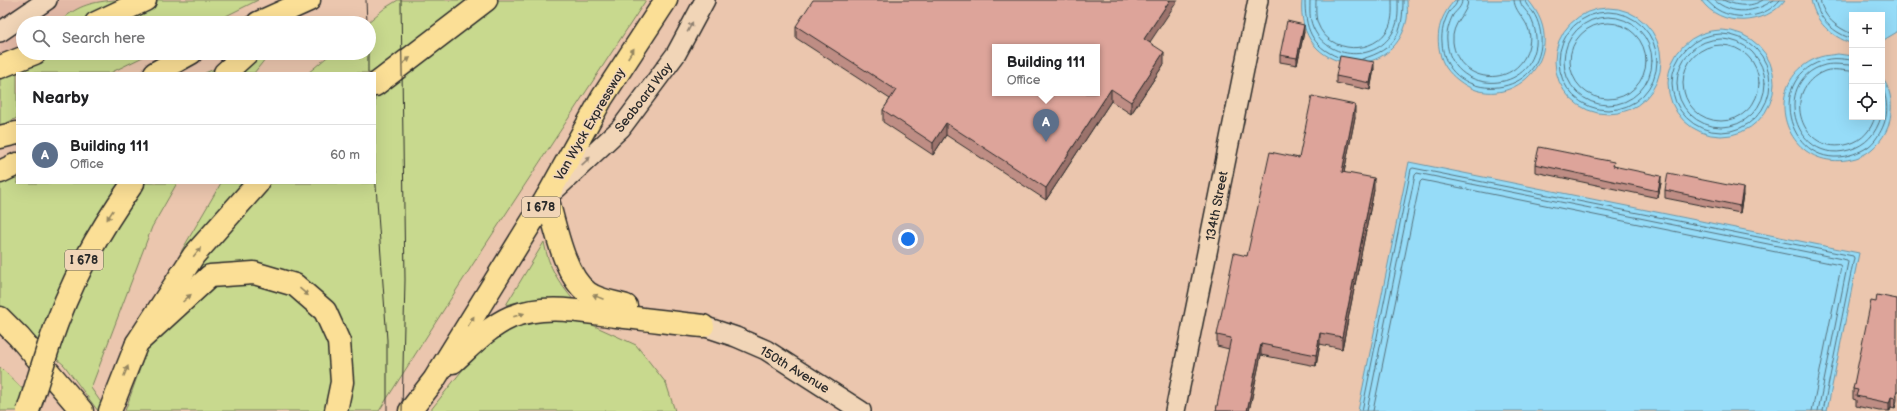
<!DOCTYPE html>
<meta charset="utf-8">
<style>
:root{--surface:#fff;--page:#f2f2f2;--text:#202124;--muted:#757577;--line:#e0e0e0;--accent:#db2777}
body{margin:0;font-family:"Balsamiq Sans",sans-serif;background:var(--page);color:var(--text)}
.controls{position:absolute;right:12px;top:12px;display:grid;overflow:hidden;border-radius:0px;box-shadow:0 4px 16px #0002}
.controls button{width:36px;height:36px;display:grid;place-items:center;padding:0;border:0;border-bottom:1px solid var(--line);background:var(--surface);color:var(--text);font:20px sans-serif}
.you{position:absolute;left:908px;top:239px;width:14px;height:14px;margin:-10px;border:3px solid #fff;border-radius:50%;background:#1a73e8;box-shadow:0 0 0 6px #1a73e833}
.badge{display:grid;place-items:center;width:26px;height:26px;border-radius:50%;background:var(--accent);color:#fff;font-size:13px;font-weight:700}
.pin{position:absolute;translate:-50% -33px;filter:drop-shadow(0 1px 2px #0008)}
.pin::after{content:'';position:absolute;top:21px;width:14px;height:12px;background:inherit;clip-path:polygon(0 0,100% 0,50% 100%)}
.popup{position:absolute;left:992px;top:44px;width:108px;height:52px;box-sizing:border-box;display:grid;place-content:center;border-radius:0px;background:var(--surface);filter:drop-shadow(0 1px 3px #0005);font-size:13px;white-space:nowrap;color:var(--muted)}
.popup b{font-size:15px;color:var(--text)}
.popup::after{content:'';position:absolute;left:50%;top:100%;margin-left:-8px;border:8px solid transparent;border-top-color:var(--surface)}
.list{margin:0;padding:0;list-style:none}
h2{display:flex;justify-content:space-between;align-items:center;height:52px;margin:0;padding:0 16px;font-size:17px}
h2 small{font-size:13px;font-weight:400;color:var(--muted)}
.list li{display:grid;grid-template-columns:26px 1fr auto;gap:12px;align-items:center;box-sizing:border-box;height:60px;padding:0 16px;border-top:1px solid var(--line)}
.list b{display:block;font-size:15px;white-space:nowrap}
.list p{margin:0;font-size:13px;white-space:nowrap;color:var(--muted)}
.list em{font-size:13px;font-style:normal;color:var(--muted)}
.icon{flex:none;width:22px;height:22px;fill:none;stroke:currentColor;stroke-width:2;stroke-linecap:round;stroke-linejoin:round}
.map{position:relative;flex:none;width:1897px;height:411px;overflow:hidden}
.search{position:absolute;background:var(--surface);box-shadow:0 4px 16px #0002;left:16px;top:16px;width:360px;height:44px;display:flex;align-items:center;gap:10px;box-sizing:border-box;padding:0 14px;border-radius:22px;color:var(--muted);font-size:15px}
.panel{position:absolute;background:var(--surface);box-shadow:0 4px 16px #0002;left:16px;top:72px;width:360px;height:112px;border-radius:0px}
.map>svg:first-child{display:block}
</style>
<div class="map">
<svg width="1897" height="411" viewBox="0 0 1897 411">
<rect width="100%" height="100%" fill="#ebc6ae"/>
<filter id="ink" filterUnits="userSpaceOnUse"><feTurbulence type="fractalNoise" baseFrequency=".025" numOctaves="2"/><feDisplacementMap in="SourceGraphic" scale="8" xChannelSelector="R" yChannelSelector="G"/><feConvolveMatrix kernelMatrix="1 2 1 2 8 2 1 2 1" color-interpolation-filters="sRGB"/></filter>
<g filter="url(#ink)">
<path fill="#e3b9a6" d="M0 0H180L132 23H23V53L17 73 0 83Z"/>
<g fill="#c8d98e" stroke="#7a825c">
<path d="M113 0H258L212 23H58C77 6 88 3 113 0Z"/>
<path d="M398 0H646L473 264 379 411H125L182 250 221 183H375V73H308L332 53H369V23H367L385 8Z"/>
<path d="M28 53H151L110 73H17V118L0 126V71Z"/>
<path d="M250 53H270L254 73H205Z"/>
<path d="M17 168V183H177L152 227 91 388 107 411H98L64 365 0 311V177Z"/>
<path d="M544 242C549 269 558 281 575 302 547 298 534 297 506 305Z"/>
<path d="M547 319 588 323 636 345 666 383 675 411H430L483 344 513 326Z"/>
<path d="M0 367 34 400 42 411H0Z"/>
</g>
<g fill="#96dcf8" stroke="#6b95a6">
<path d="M1302 0H1407C1407 6 1408 13 1407 19 1394 85 1295 76 1302 0Z"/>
<path d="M1455 0H1528C1576 55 1507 120 1458 80 1449 73 1442 64 1440 53 1435 32 1441 15 1455 0Z"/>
<path d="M1701 0H1785C1766 26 1720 28 1701 0Z"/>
<path d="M1811 0H1897V32L1882 41V15H1852V44C1830 35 1816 23 1811 0Z"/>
<circle cx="1608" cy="61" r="53"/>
<circle cx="1721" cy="83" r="53"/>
<path d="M1838 54 1852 56V117H1882V78C1893 91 1893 111 1888 127 1883 140 1870 154 1856 158 1783 178 1756 79 1820 57 1826 55 1833 55 1838 54Z"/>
<path d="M1409 162 1859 253 1827 411H1358Z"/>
</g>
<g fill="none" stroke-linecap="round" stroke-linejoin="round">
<g stroke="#56727d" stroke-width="1">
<path d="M1305 0C1305 28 1311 46 1338 57"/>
<path d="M1310 0C1310 9 1309 18 1313 27 1327 61 1378 63 1394 30 1399 20 1398 10 1398 0"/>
<path d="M1316 0C1316 8 1315 16 1318 24 1329 54 1375 56 1389 27 1393 18 1392 9 1392 0"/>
<path d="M1457 0C1457 6 1452 8 1449 12 1444 21 1441 32 1442 42 1444 101 1535 103 1541 45 1542 34 1539 21 1533 12 1530 8 1526 6 1525 0"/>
<path d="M1462 0C1462 7 1457 10 1453 15 1449 23 1446 33 1447 41 1450 94 1529 97 1536 45 1537 35 1534 23 1529 15 1526 10 1521 7 1520 0"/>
<path d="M1468 0C1468 15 1451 22 1453 42 1458 86 1520 89 1529 45 1534 22 1515 16 1514 0"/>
<path d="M1706 0C1710 3 1714 8 1718 10 1737 21 1766 18 1780 0"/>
<path d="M1714 0C1733 16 1754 13 1774 0"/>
<path d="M1723 0C1736 6 1750 8 1763 0"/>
<path d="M1815 0C1820 21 1833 32 1852 39"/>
<path d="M1820 0C1824 18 1836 27 1852 34"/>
<circle cx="1608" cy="61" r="49"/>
<circle cx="1608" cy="61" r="44"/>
<circle cx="1608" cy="61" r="38"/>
<circle cx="1721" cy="83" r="49"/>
<circle cx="1721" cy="83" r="44"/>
<circle cx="1721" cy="83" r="38"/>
<path d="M1362 59C1396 49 1403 34 1403 0"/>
<path d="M1852 60C1842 59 1832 57 1822 61 1763 80 1790 172 1850 155 1860 152 1869 148 1875 140 1888 123 1890 106 1882 86"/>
<path d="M1852 65C1842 65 1834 63 1825 65 1771 79 1793 166 1849 150 1866 145 1876 134 1881 117"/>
<path d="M1852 71C1843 71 1834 68 1825 71 1779 89 1801 158 1849 144 1863 140 1871 130 1875 117"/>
<path d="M1362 411 1411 169 1413 168 1853 256 1854 258 1823 411"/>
<path d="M1367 411 1415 175 1417 173 1847 260 1848 262 1818 411"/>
<path d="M1373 411 1420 182 1422 180 1840 265 1841 267 1812 411"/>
</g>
<g stroke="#2b2b2b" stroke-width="22">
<g id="minor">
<path d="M0 32 47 0"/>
<path d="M555 190 621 128 676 54 705 0"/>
<path d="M703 326 736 337 766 350 861 411"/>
<path d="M1175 411 1258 0"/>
</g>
</g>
<g stroke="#2b2b2b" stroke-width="25">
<g id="highway">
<path d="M96 23 145 0"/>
<path d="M258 23 309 0"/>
<path d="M0 67 35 53"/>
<path d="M155 73 191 53"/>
<path d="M225 73 247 53"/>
<path d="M375 85 486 0"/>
<path d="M0 137 17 133"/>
<path d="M0 172 17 164"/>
<path d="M547 197C555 225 564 276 588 293 599 301 614 302 626 306"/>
<path d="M0 318 19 337 82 411"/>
<path d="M137 343 210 276 254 273 295 285 325 311 339 342 342 382 336 411"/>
<path d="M49 345C70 283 95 237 133 183"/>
<path d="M453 362C471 346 488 327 511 317 545 303 583 312 617 316 646 319 674 323 703 326"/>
<path d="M110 411 137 343 194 255 258 183"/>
<path d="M410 411 434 380 547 197 602 98 666 0"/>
</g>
</g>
<use href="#minor" stroke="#f1d5b7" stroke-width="19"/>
<use href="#highway" stroke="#fbdf96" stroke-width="22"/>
<g stroke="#2b2b2b" stroke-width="1">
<path d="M366 0 367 23"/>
<path d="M401 0 405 280 402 411"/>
<path d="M368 53V73"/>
<path d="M375 172 387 340V411"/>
</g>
<g stroke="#2b2b2b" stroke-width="25" stroke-linecap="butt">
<path id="highway-bridge" d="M28 411 49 345"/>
</g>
<use href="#highway-bridge" stroke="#fbdf96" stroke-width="22"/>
</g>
<g fill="#be8d84" stroke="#2b2b2b">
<path d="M796 26 1150 42 1164 64 1131 114 1111 101 1046 200 946 135 933 155 883 122V110L890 99 796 38Z"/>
<path d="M1304 32 1297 65 1280 62V55Z"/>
<path d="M1374 69 1370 90 1336 83V76Z"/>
<path d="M1355 117 1344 172 1374 190 1342 349 1320 344 1316 366 1261 355 1249 411H1216L1229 349 1217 346V335L1247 256 1299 158Z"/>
<path d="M1535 164 1614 166 1661 183 1658 198 1535 172Z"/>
<path d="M1665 190 1743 195 1740 213 1665 198Z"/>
<path d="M1897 299 1895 408 1891 407 1890 411H1879L1856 406V400L1853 399V389L1876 302Z"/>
</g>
<g fill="#9b736c" stroke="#2b2b2b">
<path d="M1170 0H1178L1144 51V39Z"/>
<path d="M1304 25V32L1297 65V58Z"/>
<path d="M1164 52V64L1131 114V102Z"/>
<path d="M1374 62V69L1370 90V83Z"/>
<path d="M1111 89V101L1046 200V188Z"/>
<path d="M1355 105V117L1342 183V172Z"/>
<path d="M946 123V135L933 155V143Z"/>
<path d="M1661 176V183L1658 198V191Z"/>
<path d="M1374 178V190L1342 349V337Z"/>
<path d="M1743 188V195L1740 213V206Z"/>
<path d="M1320 333V344L1316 366V355Z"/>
<path d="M1261 344V355L1249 411H1247Z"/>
<path d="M1897 390V400L1895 408V398Z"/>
<path d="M1891 397V407L1889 411V403Z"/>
</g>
<g fill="#dda49a" stroke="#2b2b2b" fill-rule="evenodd">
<path d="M813 0H1170L1144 39 1164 52 1131 102 1111 89 1046 188 946 123 933 143 883 110 896 90 796 26ZM995 47H1097V93H995Z"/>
<path d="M1287 21 1304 25 1297 58 1280 55Z"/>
<path d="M1340 56 1374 62 1370 83 1336 76Z"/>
<path d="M1312 96 1355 105 1342 172 1374 178 1342 337 1320 333 1316 355 1261 344 1247 411H1216L1231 338 1217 335 1234 253 1247 256 1270 152 1299 158Z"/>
<path d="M1539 147 1614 162 1613 166 1661 176 1658 191 1535 164Z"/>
<path d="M1668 173 1743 188 1740 206 1665 190Z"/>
<path d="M1877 295 1897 299V390L1895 398 1891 397 1889 403 1856 396 1858 390 1853 389 1871 301 1876 302Z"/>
</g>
<defs><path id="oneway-solid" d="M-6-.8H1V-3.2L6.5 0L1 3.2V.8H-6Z"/></defs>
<g fill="#8e8071">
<use href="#oneway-solid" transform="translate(690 27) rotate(-62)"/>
<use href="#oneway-solid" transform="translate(586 161) rotate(-43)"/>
</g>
<g fill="#938560">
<use href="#oneway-solid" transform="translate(631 53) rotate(-57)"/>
<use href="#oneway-solid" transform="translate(406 61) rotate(-37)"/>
<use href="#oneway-solid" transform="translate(110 215) rotate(123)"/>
<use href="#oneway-solid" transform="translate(197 252) rotate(-51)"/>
<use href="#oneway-solid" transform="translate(304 292) rotate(41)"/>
<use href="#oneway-solid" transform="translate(598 297) rotate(-158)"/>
<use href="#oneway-solid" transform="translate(187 298) rotate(-42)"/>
<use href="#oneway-solid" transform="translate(519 315) rotate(-18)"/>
<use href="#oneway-solid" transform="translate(471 321) rotate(-58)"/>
<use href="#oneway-solid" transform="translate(126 371) rotate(-68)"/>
</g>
</g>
<g text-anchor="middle" stroke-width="3" stroke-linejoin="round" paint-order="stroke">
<g fill="#f1d5b7" stroke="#665e55" stroke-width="1">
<rect x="522" y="197" width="38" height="20" rx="3"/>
<rect x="65" y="250" width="38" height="20" rx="3"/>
</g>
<g font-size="12" font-weight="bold" fill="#2b2b2b">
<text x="541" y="211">I 678</text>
<text x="84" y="264">I 678</text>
</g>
<g font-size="13" fill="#2b2b2b" stroke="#f1d5b7">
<text transform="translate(643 97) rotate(-52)" y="5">Seaboard Way</text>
<text transform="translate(589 124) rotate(-60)" y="5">Van Wyck Expressway</text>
<text transform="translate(1216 206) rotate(-79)" y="5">134th Street</text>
<text transform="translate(795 369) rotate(31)" y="5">150th Avenue</text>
</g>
</g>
</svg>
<div class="controls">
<button>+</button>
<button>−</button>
<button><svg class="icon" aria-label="locate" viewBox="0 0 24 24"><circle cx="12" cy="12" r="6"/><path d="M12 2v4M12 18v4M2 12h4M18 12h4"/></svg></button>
</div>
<div class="you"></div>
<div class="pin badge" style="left:1046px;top:142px;background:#5c6f8a">A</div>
<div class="popup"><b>Building 111</b>Office</div>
<div class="search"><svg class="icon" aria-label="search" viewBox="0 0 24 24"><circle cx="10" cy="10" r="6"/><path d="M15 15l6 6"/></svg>Search here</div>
<section class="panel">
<h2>Nearby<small></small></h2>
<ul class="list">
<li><span class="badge" style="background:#5c6f8a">A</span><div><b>Building 111</b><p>Office</p></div><em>60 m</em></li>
</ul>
</section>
</div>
